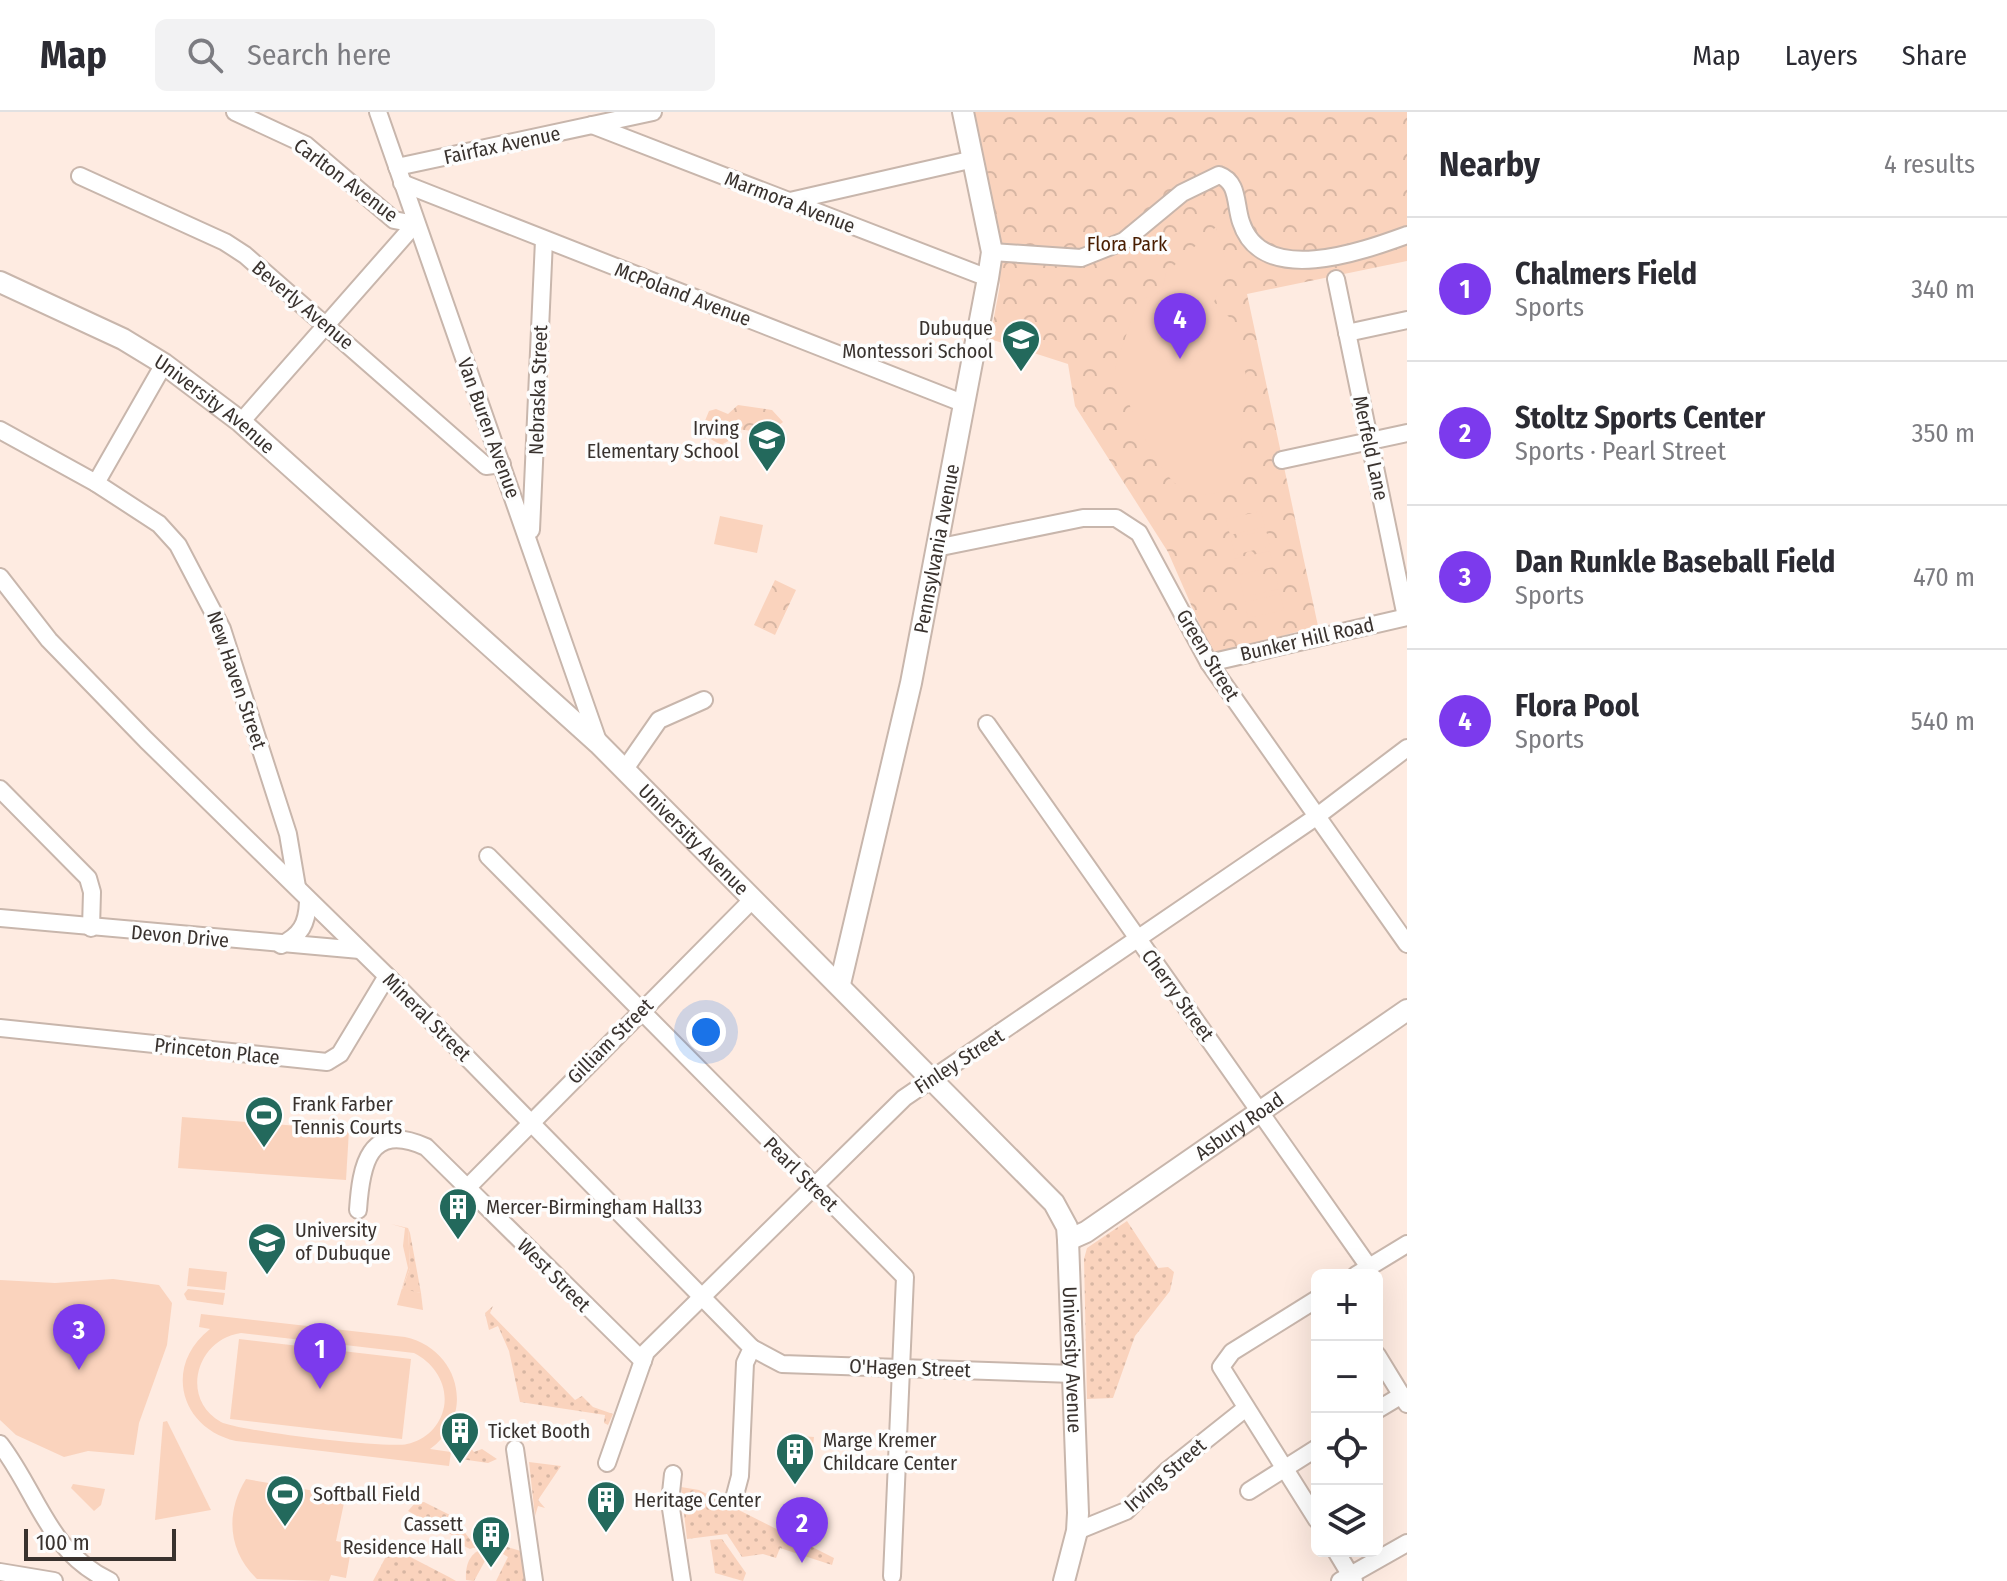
<!DOCTYPE html>
<meta charset="utf-8">
<style>
:root{--surface:#fff;--page:#f2f2f3;--text:#2b2b33;--muted:#7c7c81;--line:#e1e1e2;--accent:#7c3aed}
body{margin:0;font-family:"Fira Sans Condensed",sans-serif;background:var(--page);color:var(--text)}
.controls{position:absolute;right:24px;bottom:24px;display:grid;overflow:hidden;border-radius:12px;box-shadow:0 8px 32px #0002}
.controls button{width:72px;height:72px;display:grid;place-items:center;padding:0;border:0;border-bottom:2px solid var(--line);background:var(--surface);color:var(--text);font:40px sans-serif}
.scale{position:absolute;left:24px;bottom:20px;width:152px;box-sizing:border-box;padding-left:8px;border:4px solid #39322e;border-top:0;font-size:22px;line-height:28px;white-space:nowrap;color:#39322e;-webkit-text-stroke:6px #fdfdfd;paint-order:stroke}
.you{position:absolute;left:706px;top:920px;width:28px;height:28px;margin:-20px;border:6px solid #fff;border-radius:50%;background:#1a73e8;box-shadow:0 0 0 12px #1a73e833}
.badge{display:grid;place-items:center;width:52px;height:52px;border-radius:50%;background:var(--accent);color:#fff;font-size:26px;font-weight:700}
.pin{position:absolute;translate:-50% -66px;filter:drop-shadow(0 2px 4px #0008)}
.pin::after{content:'';position:absolute;top:42px;width:28px;height:24px;background:inherit;clip-path:polygon(0 0,100% 0,50% 100%)}
.list{margin:0;padding:0;list-style:none}
h2{display:flex;justify-content:space-between;align-items:center;height:104px;margin:0;padding:0 32px;font-size:34px}
h2 small{font-size:26px;font-weight:400;color:var(--muted)}
.list li{display:grid;grid-template-columns:52px 1fr auto;gap:24px;align-items:center;box-sizing:border-box;height:144px;padding:0 32px;border-top:2px solid var(--line)}
.list b{display:block;font-size:30px;white-space:nowrap}
.list p{margin:0;font-size:26px;white-space:nowrap;color:var(--muted)}
.list em{font-size:26px;font-style:normal;color:var(--muted)}
.icon{flex:none;width:44px;height:44px;fill:none;stroke:currentColor;stroke-width:2;stroke-linecap:round;stroke-linejoin:round}
.map{position:relative;flex:none;width:1407px;height:1469px;overflow:hidden}
header{display:flex;align-items:center;gap:48px;box-sizing:border-box;height:112px;padding:0 40px;background:var(--surface);border-bottom:2px solid var(--line)}
header strong{font-size:38px}
nav{display:flex;gap:44px;margin-inline-start:auto;font-size:28px}
.search{width:560px;height:72px;background:var(--page);display:flex;align-items:center;gap:20px;box-sizing:border-box;padding:0 28px;border-radius:12px;color:var(--muted);font-size:30px}
main{display:flex}
aside{flex:1;background:var(--surface)}
.map>svg:first-child{display:block}
</style>
<header>
<strong>Map</strong>
<div class="search"><svg class="icon" aria-label="search" viewBox="0 0 24 24"><circle cx="10" cy="10" r="6"/><path d="M15 15l6 6"/></svg>Search here</div>
<nav><a>Map</a><a>Layers</a><a>Share</a></nav>
</header>
<main>
<div class="map">
<svg width="1407" height="1469" viewBox="0 0 1407 1469">
<defs>
<pattern id="grass-dots" width="8" height="8" patternUnits="userSpaceOnUse" patternTransform="scale(2)"><rect width="8" height="8" fill="#fad3bd"/><path d="M2 2h.1M6 6h.1" fill="none" stroke="#d7b6a3" stroke-width="1.8" stroke-linecap="round"/></pattern>
<pattern id="park-crowns" width="20" height="18" patternUnits="userSpaceOnUse" patternTransform="scale(2)"><rect width="20" height="18" fill="#fad3bd"/><path d="M2 6a3 3 0 1 1 6 0M12 15a3 3 0 1 1 6 0" fill="none" stroke="#d7b6a3"/></pattern>
</defs>
<rect width="100%" height="100%" fill="#feebe1"/>
<g fill="url(#grass-dots)">
<path d="M1127 1109 1158 1156 1168 1155 1174 1160 1170 1179 1135 1224 1113 1286 1087 1287 1084 1147 1087 1136Z"/>
<path d="M408 1116 410 1121 421 1181 402 1178 410 1156Z"/>
<path d="M493 1194 490 1201 575 1288 582 1284 593 1295 613 1302 608 1313 604 1311 605 1303 520 1290 509 1239 498 1214 489 1218 485 1201Z"/>
<path d="M456 1325H462L474 1340 482 1337 497 1347 488 1351 454 1346Z"/>
<path d="M529 1350 561 1354 538 1388 545 1396 538 1394 535 1404Z"/>
<path d="M681 1375 699 1378 834 1446 832 1453 780 1436 776 1446 763 1442 742 1445 727 1422 687 1427Z"/>
<path d="M424 1390 452 1404 476 1435 470 1437 462 1433 463 1429 408 1399 415 1391Z"/>
<path d="M722 1427 746 1461 743 1469 715 1461 710 1428Z"/>
<path d="M391 1435 449 1465 456 1469H373Z"/>
<path d="M490 1435 492 1436 474 1469 466 1468C465 1450 471 1438 490 1435Z"/>
<path d="M507 1435 521 1439 526 1469H496L508 1445 503 1442Z"/>
</g>
<g fill="url(#park-crowns)">
<path d="M974 0H1407V149L1247 182 1318 514 1213 543 1168 440 1075 294 1068 252 990 227 1000 173 985 57Z"/>
<path d="M738 293 772 298 783 310 769 321 737 317 735 325 721 333 700 321 709 299 716 297 728 302Z"/>
<path d="M775 468 796 478 775 523 754 513Z"/>
<path d="M788 1323 814 1325 812 1342 789 1337Z"/>
</g>
<g fill="#fad3bd" fill-rule="evenodd">
<path d="M1216 115 1228 157 1214 190 1235 211 1247 269 1241 315 1242 355 1231 378C1220 380 1204 384 1193 382 1158 374 1128 288 1115 257L1137 190 1162 179 1166 161Z"/>
<path d="M1261 399 1265 415 1230 423 1226 407Z"/>
<path d="M720 404 763 413 757 441 714 432Z"/>
<path d="M1266 418 1270 434 1235 443 1231 427Z"/>
<path d="M1270 439 1273 455 1238 463 1234 447Z"/>
<path d="M1275 460 1279 477 1244 485 1240 469Z"/>
<path d="M1280 482 1284 498 1248 506 1245 490Z"/>
<path d="M182 1005 349 1018 346 1068 178 1056Z"/>
<path d="M391 1112 408 1116 410 1156 402 1177 421 1181 423 1198 397 1193 408 1156 403 1134 405 1116Z"/>
<path d="M189 1156 227 1160 225 1178 187 1174Z"/>
<path d="M113 1167 159 1173 172 1191 167 1233 139 1311 134 1343 88 1339 64 1345 16 1323 0 1308V1168L55 1171Z"/>
<path d="M188 1177 225 1181 223 1193 187 1188 184 1182Z"/>
<path d="M201 1202 405 1225C460 1237 476 1304 430 1337L451 1340 449 1354 236 1329C180 1316 163 1254 210 1217L199 1215ZM241 1221 414 1241C434 1251 448 1272 444 1295 440 1314 426 1328 407 1332 388 1337 238 1319 221 1310 179 1286 197 1227 241 1221Z"/>
<path d="M239 1227 411 1247 402 1327 230 1307Z"/>
<path d="M167 1309 211 1398 155 1408 163 1310Z"/>
<path d="M246 1367 338 1383 344 1391 336 1429 352 1432 346 1466 331 1463 329 1469 257 1467C228 1439 225 1401 246 1367Z"/>
<path d="M73 1372 105 1377 101 1393 94 1399 71 1376Z"/>
</g>
<g fill="none" stroke-linecap="round" stroke-linejoin="round">
<g stroke="#c8b6ac" stroke-width="20">
<g id="minor">
<path d="M235 0 306 33 394 108 415 112"/>
<path d="M378 0 599 632"/>
<path d="M592 13 988 166"/>
<path d="M397 55 653 0"/>
<path d="M80 64 225 130 245 143 486 354 502 352"/>
<path d="M402 71 965 292"/>
<path d="M790 89 974 47"/>
<path d="M992 140 1081 146 1124 129 1182 81 1219 63C1239 70 1235 93 1241 110 1262 176 1363 139 1407 123"/>
<path d="M1336 167 1406 505"/>
<path d="M1347 221 1407 208"/>
<path d="M241 310 415 112"/>
<path d="M0 318 96 371 159 412 178 433 222 517 288 722 297 775"/>
<path d="M1282 348 1407 321"/>
<path d="M96 371 164 252"/>
<path d="M531 418 544 128"/>
<path d="M936 436 1083 406H1116L1139 421 1209 551 1407 832"/>
<path d="M0 465 49 528 146 628 387 864 752 1236 745 1251 740 1364 735 1383"/>
<path d="M1209 551 1407 505"/>
<path d="M987 612 1369 1155"/>
<path d="M625 657 659 608 704 588"/>
<path d="M0 677 88 766 92 780 91 816"/>
<path d="M488 744 905 1165 892 1464"/>
<path d="M0 806 360 838"/>
<path d="M281 833C301 823 307 812 308 790"/>
<path d="M0 916 327 950 340 942 387 864"/>
<path d="M469 1074 753 787"/>
<path d="M358 1098C361 1054 368 1009 426 1035L643 1249"/>
<path d="M1356 1163 1407 1132"/>
<path d="M1317 1187 1232 1240 1221 1255 1317 1408"/>
<path d="M752 1236 782 1252 1073 1262"/>
<path d="M1377 1243 1407 1292"/>
<path d="M1377 1298 1402 1283"/>
<path d="M0 1332C39 1383 47 1439 110 1469"/>
<path d="M515 1337 534 1469"/>
<path d="M607 1351 646 1240 904 986 1316 705 1407 636"/>
<path d="M673 1362 670 1390 682 1469"/>
<path d="M1249 1379 1317 1336"/>
<path d="M1077 1419 1126 1399 1168 1358 1246 1296"/>
<path d="M1336 1439 1354 1469"/>
<path d="M0 1460 54 1469"/>
<path d="M1340 1469 1407 1431"/>
</g>
</g>
<g stroke="#c8b6ac" stroke-width="24">
<g id="major">
<path id="s1" d="M0 170 123 227 164 252 241 310 599 632 1054 1091 1067 1115 1068 1128 1078 1401 1077 1419 1064 1469"/>
<path id="s2" d="M840 872 911 571 988 166 992 140 963 0"/>
<path id="s3" d="M1068 1128 1086 1120 1407 898"/>
</g>
</g>
<use href="#minor" stroke="#fff" stroke-width="16"/>
<use href="#major" stroke="#fff" stroke-width="20"/>
</g>
<defs>
<g id="school-pin" transform="scale(2)"><path d="M0 17L-7.5 6A9.5 9.5 0 1 1 7.5 6Z" fill="#23695c" stroke="#fdfdfd"/><path d="M0-5L7-2L0 1L-7-2ZM-4 1L0 2.5L4 1V4Q0 6-4 4Z" fill="#fff"/></g>
<g id="stadium-pin" transform="scale(2)"><path d="M0 17L-7.5 6A9.5 9.5 0 1 1 7.5 6Z" fill="#23695c" stroke="#fdfdfd"/><path d="M0-5a6.5 5 0 1 0 0 10a6.5 5 0 1 0 0-10ZM-3.5-1.8h7v3.6h-7Z" fill="#fff"/></g>
<g id="building-pin" transform="scale(2)"><path d="M0 17L-7.5 6A9.5 9.5 0 1 1 7.5 6Z" fill="#23695c" stroke="#fdfdfd"/><path d="M-4-6H4V6H1V3H-1V6H-4ZM-2.5-4.3h1.7v1.8h-1.7ZM.8-4.3h1.7v1.8H.8ZM-2.5-1h1.7V.8h-1.7ZM.8-1h1.7V.8H.8Z" fill="#fff"/></g>
<g id="university-pin" transform="scale(2)"><path d="M0 17L-7.5 6A9.5 9.5 0 1 1 7.5 6Z" fill="#23695c" stroke="#fdfdfd"/><path d="M0-5L7-2L0 1L-7-2ZM-4 1L0 2.5L4 1V4Q0 6-4 4Z" fill="#fff"/></g>
</defs>
<g fill-rule="evenodd">
<use href="#school-pin" x="1021" y="227"/>
<use href="#school-pin" x="767" y="327"/>
<use href="#stadium-pin" x="264" y="1003"/>
<use href="#building-pin" x="458" y="1095"/>
<use href="#university-pin" x="267" y="1130"/>
<use href="#building-pin" x="460" y="1319"/>
<use href="#building-pin" x="795" y="1340"/>
<use href="#stadium-pin" x="285" y="1382"/>
<use href="#building-pin" x="606" y="1388"/>
<use href="#building-pin" x="491" y="1423"/>
</g>
<g text-anchor="middle" stroke-width="7" stroke-linejoin="round" paint-order="stroke">
<g font-size="20" fill="#39322e" stroke="#fdfdfd">
<text transform="translate(502 33) rotate(-12)" y="7">Fairfax Avenue</text>
<text transform="translate(346 68) rotate(37)" y="7">Carlton Avenue</text>
<text transform="translate(790 90) rotate(21)" y="7">Marmora Avenue</text>
<text transform="translate(683 182) rotate(21)" y="7">McPoland Avenue</text>
<text transform="translate(303 193) rotate(40)" y="7">Beverly Avenue</text>
<text transform="translate(538 278) rotate(-88)" y="7">Nebraska Street</text>
<text dy="7" stroke="none"><textPath href="#s1" startOffset="248">University Avenue</textPath></text>
<text transform="translate(489 316) rotate(70)" y="7">Van Buren Avenue</text>
<text transform="translate(1371 336) rotate(78)" y="7">Merfeld Lane</text>
<text dy="7" stroke="none"><textPath href="#s2" startOffset="446">Pennsylvania Avenue</textPath></text>
<text transform="translate(1307 527) rotate(-13)" y="7">Bunker Hill Road</text>
<text transform="translate(1208 543) rotate(59)" y="7">Green Street</text>
<text transform="translate(237 568) rotate(71)" y="7">New Haven Street</text>
<text dy="7" stroke="none"><textPath href="#s1" startOffset="896">University Avenue</textPath></text>
<text transform="translate(180 824) rotate(5)" y="7">Devon Drive</text>
<text transform="translate(1178 883) rotate(54)" y="7">Cherry Street</text>
<text transform="translate(427 905) rotate(45)" y="7">Mineral Street</text>
<text transform="translate(610 929) rotate(-45)" y="7">Gilliam Street</text>
<text transform="translate(217 939) rotate(6)" y="7">Princeton Place</text>
<text transform="translate(959 949) rotate(-33)" y="7">Finley Street</text>
<text dy="7" stroke="none"><textPath href="#s3" startOffset="206">Asbury Road</textPath></text>
<text transform="translate(801 1062) rotate(45)" y="7">Pearl Street</text>
<text transform="translate(554 1163) rotate(45)" y="7">West Street</text>
<text dy="7" stroke="none"><textPath href="#s1" startOffset="1568">University Avenue</textPath></text>
<text transform="translate(910 1256) rotate(2)" y="7">O'Hagen Street</text>
<text transform="translate(1165 1363) rotate(-41)" y="7">Irving Street</text>
</g>
<g font-size="20" fill="#491d00" stroke="#fdfdfd">
<text x="1127" y="139">Flora Park</text>
</g>
<g font-size="20" fill="#39322e" stroke="#fdfdfd" text-anchor="start">
<text x="993" y="223" text-anchor="end">Dubuque<tspan x="993" dy="23">Montessori School</tspan></text>
<text x="739" y="323" text-anchor="end">Irving<tspan x="739" dy="23">Elementary School</tspan></text>
<text x="292" y="999">Frank Farber<tspan x="292" dy="23">Tennis Courts</tspan></text>
<text x="486" y="1102">Mercer-Birmingham Hall33</text>
<text x="295" y="1125">University<tspan x="295" dy="23">of Dubuque</tspan></text>
<text x="488" y="1326">Ticket Booth</text>
<text x="823" y="1335">Marge Kremer<tspan x="823" dy="23">Childcare Center</tspan></text>
<text x="313" y="1389">Softball Field</text>
<text x="634" y="1395">Heritage Center</text>
<text x="463" y="1419" text-anchor="end">Cassett<tspan x="463" dy="23">Residence Hall</tspan></text>
</g>
</g>
</svg>
<div class="controls">
<button>+</button>
<button>−</button>
<button><svg class="icon" aria-label="locate" viewBox="0 0 24 24"><circle cx="12" cy="12" r="6"/><path d="M12 2v4M12 18v4M2 12h4M18 12h4"/></svg></button>
<button><svg class="icon" aria-label="layers" viewBox="0 0 24 24"><path d="M12 4l9 5-9 5-9-5zM3 14l9 5 9-5"/></svg></button>
</div>
<div class="scale">100 m</div>
<div class="you"></div>
<div class="pin badge" style="left:320px;top:1277px">1</div>
<div class="pin badge" style="left:802px;top:1451px">2</div>
<div class="pin badge" style="left:79px;top:1258px">3</div>
<div class="pin badge" style="left:1180px;top:247px">4</div>
</div>
<aside>
<h2>Nearby<small>4 results</small></h2>
<ul class="list">
<li><span class="badge">1</span><div><b>Chalmers Field</b><p>Sports</p></div><em>340 m</em></li>
<li><span class="badge">2</span><div><b>Stoltz Sports Center</b><p>Sports · Pearl Street</p></div><em>350 m</em></li>
<li><span class="badge">3</span><div><b>Dan Runkle Baseball Field</b><p>Sports</p></div><em>470 m</em></li>
<li><span class="badge">4</span><div><b>Flora Pool</b><p>Sports</p></div><em>540 m</em></li>
</ul>
</aside>
</main>
